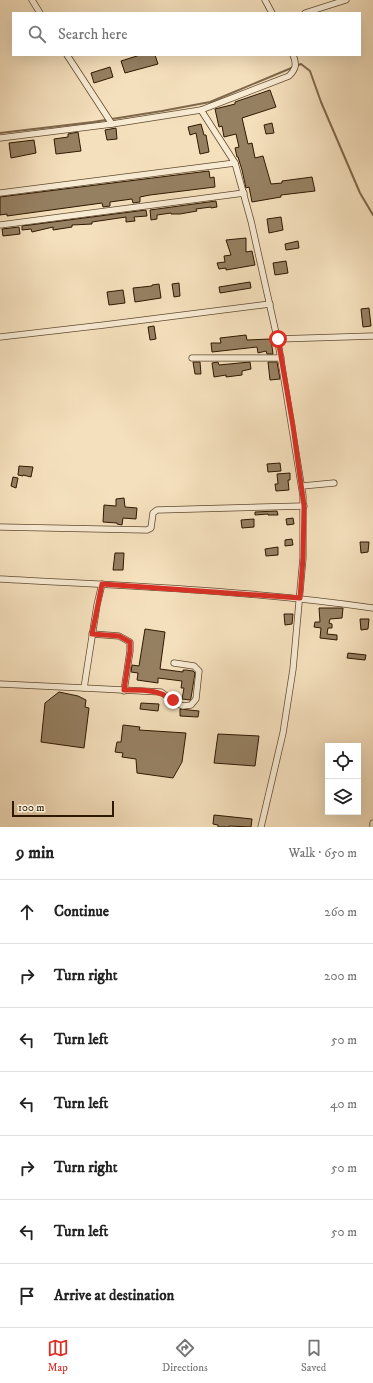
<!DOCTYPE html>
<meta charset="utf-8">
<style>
:root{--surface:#fff;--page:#f6f6f6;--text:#222;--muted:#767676;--line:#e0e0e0;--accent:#d93025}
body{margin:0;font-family:"IM FELL DW Pica",serif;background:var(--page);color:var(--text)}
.controls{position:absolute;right:12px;bottom:12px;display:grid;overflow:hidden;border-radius:0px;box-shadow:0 4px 16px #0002}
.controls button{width:36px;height:36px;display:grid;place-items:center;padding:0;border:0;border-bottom:1px solid var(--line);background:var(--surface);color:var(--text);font:20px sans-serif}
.scale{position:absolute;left:12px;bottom:10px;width:102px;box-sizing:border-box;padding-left:4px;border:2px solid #2f1800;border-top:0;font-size:11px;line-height:14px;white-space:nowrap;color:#2f1800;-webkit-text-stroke:3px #f8ebd4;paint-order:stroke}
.stop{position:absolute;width:12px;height:12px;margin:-9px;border:3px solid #d93025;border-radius:50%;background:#fff}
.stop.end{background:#d93025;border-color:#fff;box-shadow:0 1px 4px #0008}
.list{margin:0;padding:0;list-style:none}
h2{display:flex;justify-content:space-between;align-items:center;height:52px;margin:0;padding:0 16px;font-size:17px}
h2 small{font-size:13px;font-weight:400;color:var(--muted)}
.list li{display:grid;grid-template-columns:26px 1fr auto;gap:12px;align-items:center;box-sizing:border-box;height:64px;padding:0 16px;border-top:1px solid var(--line)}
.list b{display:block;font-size:15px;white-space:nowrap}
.list em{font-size:13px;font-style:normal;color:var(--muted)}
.icon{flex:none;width:22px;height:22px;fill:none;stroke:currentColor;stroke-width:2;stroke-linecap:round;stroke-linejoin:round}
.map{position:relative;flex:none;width:373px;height:827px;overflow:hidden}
.search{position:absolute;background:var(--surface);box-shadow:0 4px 16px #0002;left:12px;right:12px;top:12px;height:44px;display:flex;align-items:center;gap:10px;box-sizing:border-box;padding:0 14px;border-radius:0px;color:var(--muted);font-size:15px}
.sheet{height:500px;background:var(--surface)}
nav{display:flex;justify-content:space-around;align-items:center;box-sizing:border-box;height:56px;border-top:1px solid var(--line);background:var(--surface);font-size:11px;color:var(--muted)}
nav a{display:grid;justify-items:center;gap:2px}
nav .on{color:var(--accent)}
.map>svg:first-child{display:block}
</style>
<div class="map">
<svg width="373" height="827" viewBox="0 0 373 827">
<rect width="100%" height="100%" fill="#f5e0bd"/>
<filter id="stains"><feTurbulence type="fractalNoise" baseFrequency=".005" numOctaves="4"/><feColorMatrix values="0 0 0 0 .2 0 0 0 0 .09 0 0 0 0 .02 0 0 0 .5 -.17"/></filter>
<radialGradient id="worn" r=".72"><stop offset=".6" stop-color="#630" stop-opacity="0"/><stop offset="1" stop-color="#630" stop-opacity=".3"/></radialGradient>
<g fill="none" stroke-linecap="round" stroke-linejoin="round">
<path stroke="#7e674b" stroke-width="2" d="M0 133 93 122 162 111 210 102 301 64 310 71 321 102 360 193 373 215"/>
</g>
<g fill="#968062" stroke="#2f1800">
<path d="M140 55H155L158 64 125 73 121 61Z"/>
<path d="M110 67 113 77 94 83 91 73Z"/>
<path d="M270 90 276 107 242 118 248 144 252 143 255 158 263 156 271 184 282 183V181L312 177 315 191 281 195V197L252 202 249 187 246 188 242 170 238 157H237L235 148 239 147 236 134 224 137 222 126 219 127 215 109 235 104V102Z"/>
<path d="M272 123 274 133 266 134 264 125Z"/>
<path d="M201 124 204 135H206L209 152 200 154 196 133 190 135 188 127Z"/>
<path d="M116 128 117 139 107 140 105 130Z"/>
<path d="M78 132 81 151 56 154 54 139 68 137V134Z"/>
<path d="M34 140 36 153 11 158 9 143Z"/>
<path d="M209 171 210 178 214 177 215 187 150 195 140 197V202L133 203 132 199 110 202V206L103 207 102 203 7 216V214L0 215V197Z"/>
<path d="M216 201 217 207 211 208V207L196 209 197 211 180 214H171V213L157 215V219L151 220 150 210Z"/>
<path d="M146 210 147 216 134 217 135 221 126 222V217L92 222V224L72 225V227L53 230V227L32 232 31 229 22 230V226Z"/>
<path d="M281 217 283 230 269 233 267 219Z"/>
<path d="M19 227 20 234 3 236 2 229Z"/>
<path d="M246 238V252L252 251 255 265 226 270V268L219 269 217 263 225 262 224 256 231 255 226 240Z"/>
<path d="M298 241 299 248 286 250 285 244Z"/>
<path d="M286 261 288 273 275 275 273 263Z"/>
<path d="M250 282 251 288 220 293 219 287Z"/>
<path d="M179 283 180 296 174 297 172 284Z"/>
<path d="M159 284 161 298 135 302 133 288 152 286V285Z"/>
<path d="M123 290 125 303 109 305 107 292Z"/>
<path d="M369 308 371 326 363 327 361 309Z"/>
<path d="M154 326 156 339 150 340 148 327Z"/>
<path d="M246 335 247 340 271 339 273 354H267L266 351 258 353 257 347 212 352 211 343H221L220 338Z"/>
<path d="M193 362H200L201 374H195Z"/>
<path d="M218 362 219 365 250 362 251 369 242 371V375L226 377V375L214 377 212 363Z"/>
<path d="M268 362H277L280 379 270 380Z"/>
<path d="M280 463 281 471 268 472 267 464Z"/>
<path d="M19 466 33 467 31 477 23 475V476L18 475Z"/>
<path d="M290 473V480H288L289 490 276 491 275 484H278L277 474Z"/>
<path d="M13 477 18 478 16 488 11 486Z"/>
<path d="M124 498 125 507 137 508 136 519 123 518 122 525 117 524V523L103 522 104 505 116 506V499Z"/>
<path d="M277 511 278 515H268V514L255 515V512Z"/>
<path d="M293 518 294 524 287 525 286 519Z"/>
<path d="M254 519V527L242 528 241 520Z"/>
<path d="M292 539 293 545 285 546V540Z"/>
<path d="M360 542H369L368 552 361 553Z"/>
<path d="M278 547V555L266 556 265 549Z"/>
<path d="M115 553H124L123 570H113Z"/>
<path d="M319 608H343L342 618 330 619 329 623 332 624V628H328L327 634 337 635V640L320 638 321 628 314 627 315 622H320Z"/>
<path d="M284 614H293L292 624 285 625Z"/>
<path d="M360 619H369L368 629 361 630Z"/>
<path d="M145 629 165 632 160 669 183 672V670H186L193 671 195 673 191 698 190 700 182 699 184 688H181L182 681 158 678V683L137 680 138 673 131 672 132 665 139 666Z"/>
<path d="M348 653 366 655 365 660 347 658Z"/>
<path d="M59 692 78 696 86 700 85 707 89 708 84 748 41 742 45 703Z"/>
<path d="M141 703 159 704 158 711 140 709Z"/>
<path d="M180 709 199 711 198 717 180 716Z"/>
<path d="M123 725 140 727 139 730 186 733 182 762 173 778 137 773 136 759 122 757 123 753 115 752 117 742H121Z"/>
<path d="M218 734 259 736 255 766 214 763Z"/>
<path d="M214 815 252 819 251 827 229 826V827H218V825L213 824Z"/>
</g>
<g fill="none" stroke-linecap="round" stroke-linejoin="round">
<g stroke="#604a2f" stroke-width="7">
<g id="street">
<path d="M32 0 40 13"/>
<path d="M265 0 272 13"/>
<path d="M305 13 346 0"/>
<path d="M67 55 112 124"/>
<path d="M201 110 235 163 251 221 278 342 303 496V558L293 669 283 733 261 827"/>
<path d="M0 138 112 124 201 110 289 76C296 69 297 64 293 55"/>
<path d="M0 193 235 163"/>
<path d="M0 225 244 193"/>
<path d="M0 337 104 325 270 304"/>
<path d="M278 339 373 336"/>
<path d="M192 358H281"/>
<path d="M302 486 334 483"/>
<path d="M0 527 147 530 151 528 153 513 157 510 304 506"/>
<path d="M0 579C124 586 250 590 373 608"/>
<path d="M92 634 119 636 130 642V651L124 691"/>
<path d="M0 684 84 688 97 605 102 584"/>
<path d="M84 688 161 692 178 704 183 706 191 705 196 699 199 671 194 666 174 663"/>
<path d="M373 827V823"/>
</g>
</g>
<use href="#street" stroke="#f8ebd4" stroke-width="5.5"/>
</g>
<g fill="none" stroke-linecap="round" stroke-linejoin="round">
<path stroke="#d93025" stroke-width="5" d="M173 700C157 689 143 690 124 690L130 651V642L119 636 92 634 102 584 300 598 303 558 304 506 293 426 278 339"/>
</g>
<rect width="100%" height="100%" filter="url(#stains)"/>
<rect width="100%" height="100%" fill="url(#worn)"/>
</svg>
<div class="controls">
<button><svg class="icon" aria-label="locate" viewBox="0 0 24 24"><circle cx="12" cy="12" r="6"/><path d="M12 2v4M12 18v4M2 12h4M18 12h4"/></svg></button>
<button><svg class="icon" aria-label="layers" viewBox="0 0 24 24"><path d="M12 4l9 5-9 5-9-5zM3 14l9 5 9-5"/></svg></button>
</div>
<div class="scale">100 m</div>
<div class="stop" style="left:278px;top:339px"></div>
<div class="stop end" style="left:173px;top:700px"></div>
<div class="search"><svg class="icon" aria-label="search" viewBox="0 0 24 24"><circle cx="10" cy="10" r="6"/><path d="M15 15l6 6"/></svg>Search here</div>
</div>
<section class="sheet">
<h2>9 min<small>Walk · 650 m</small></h2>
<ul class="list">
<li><svg class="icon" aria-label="ahead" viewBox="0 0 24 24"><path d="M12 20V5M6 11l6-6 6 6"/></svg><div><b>Continue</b></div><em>260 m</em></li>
<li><svg class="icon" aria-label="right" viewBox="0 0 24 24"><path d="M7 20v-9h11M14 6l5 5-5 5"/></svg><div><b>Turn right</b></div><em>200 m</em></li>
<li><svg class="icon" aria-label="left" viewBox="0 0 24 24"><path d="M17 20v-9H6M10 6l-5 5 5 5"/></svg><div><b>Turn left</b></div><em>50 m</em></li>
<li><svg class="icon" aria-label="left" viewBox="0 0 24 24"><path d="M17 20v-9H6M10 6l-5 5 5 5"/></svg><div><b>Turn left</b></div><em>40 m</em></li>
<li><svg class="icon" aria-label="right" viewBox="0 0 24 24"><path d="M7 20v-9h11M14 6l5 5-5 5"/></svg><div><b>Turn right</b></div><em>50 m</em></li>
<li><svg class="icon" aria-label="left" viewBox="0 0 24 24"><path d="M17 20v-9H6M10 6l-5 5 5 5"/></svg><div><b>Turn left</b></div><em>50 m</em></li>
<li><svg class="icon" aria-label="arrive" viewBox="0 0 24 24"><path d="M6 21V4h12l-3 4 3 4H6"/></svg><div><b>Arrive at destination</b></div></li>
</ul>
</section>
<nav>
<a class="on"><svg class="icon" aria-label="map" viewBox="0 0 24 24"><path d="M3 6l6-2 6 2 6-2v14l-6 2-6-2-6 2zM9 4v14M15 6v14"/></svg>Map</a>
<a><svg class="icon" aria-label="directions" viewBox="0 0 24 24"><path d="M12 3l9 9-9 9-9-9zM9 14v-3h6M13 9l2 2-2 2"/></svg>Directions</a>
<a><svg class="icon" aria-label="saved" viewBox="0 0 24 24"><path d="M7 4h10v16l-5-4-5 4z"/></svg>Saved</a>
</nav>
